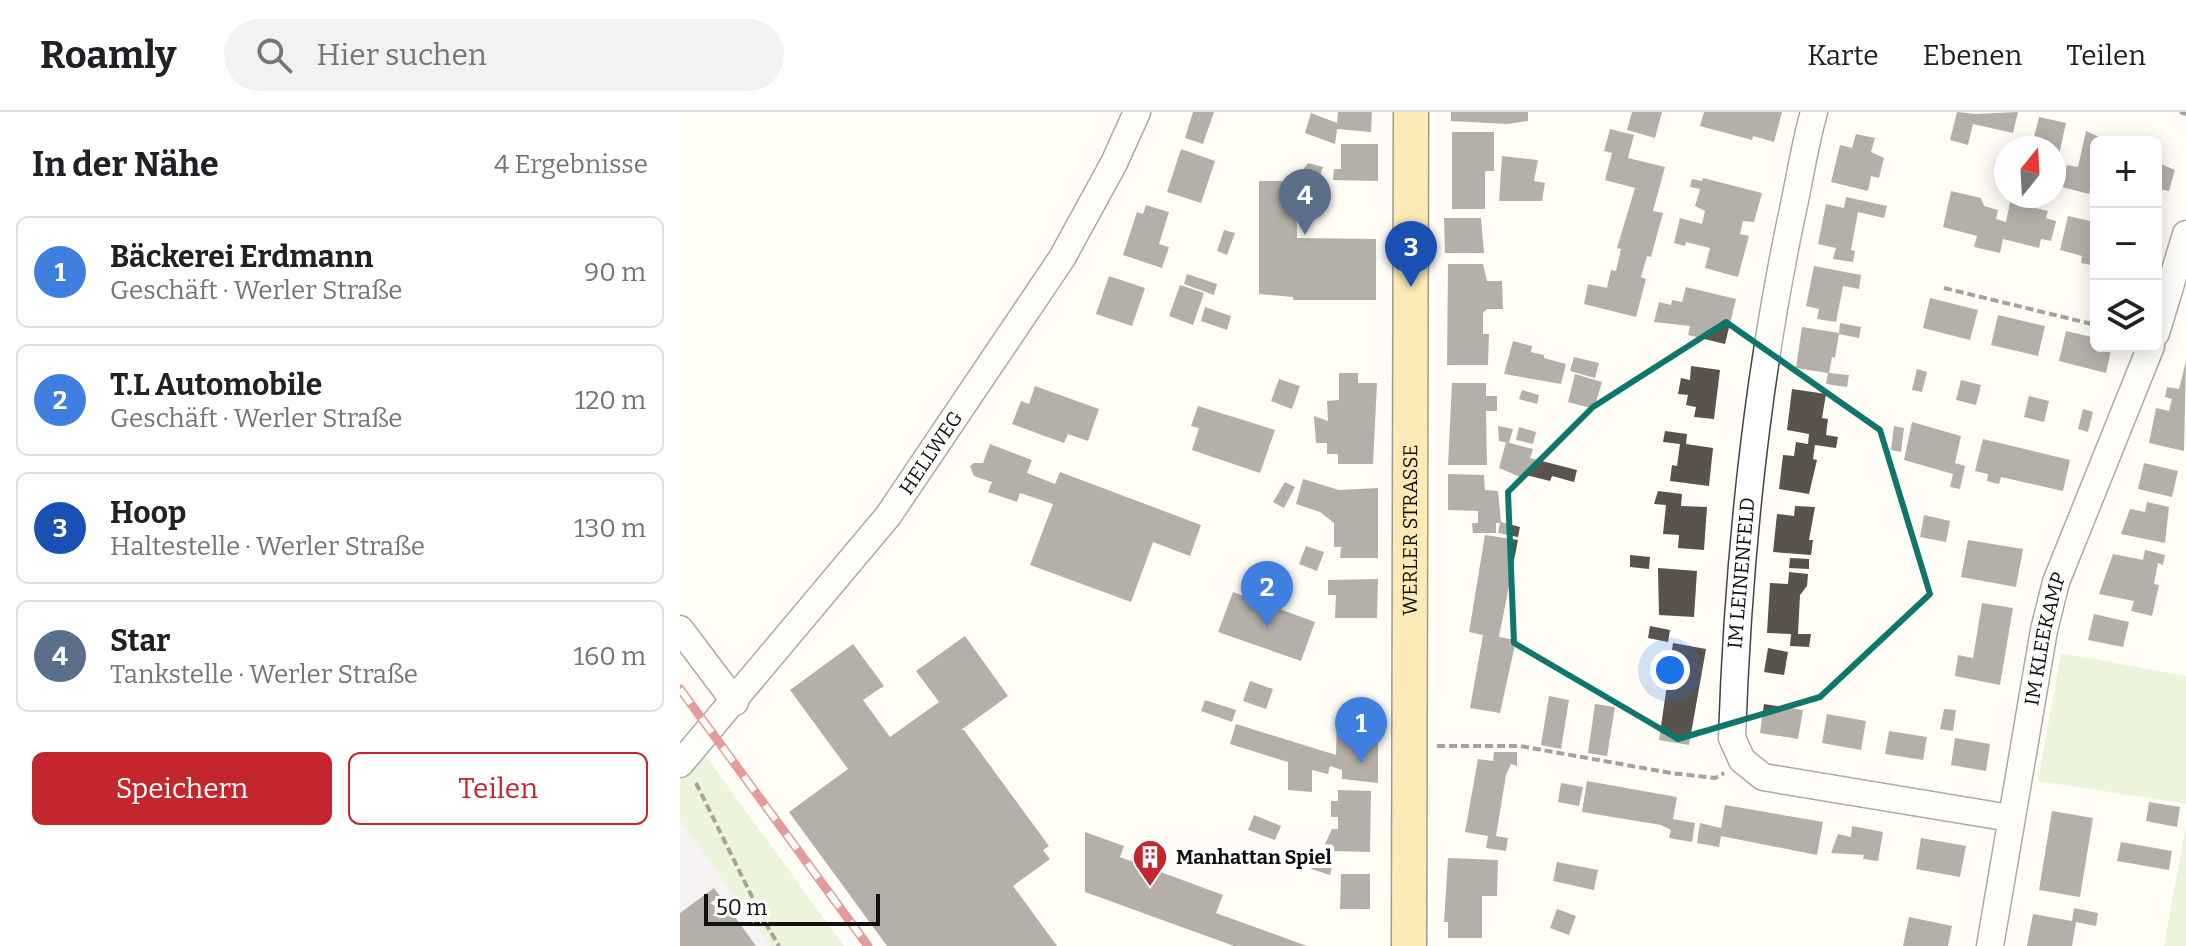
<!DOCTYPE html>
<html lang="de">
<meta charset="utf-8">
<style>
:root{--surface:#fff;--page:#f2f2f2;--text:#202124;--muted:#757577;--line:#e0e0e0;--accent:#c4262e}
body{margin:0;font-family:Bitter,serif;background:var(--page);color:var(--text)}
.controls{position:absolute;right:24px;top:24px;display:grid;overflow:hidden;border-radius:12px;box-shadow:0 4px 20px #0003}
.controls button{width:72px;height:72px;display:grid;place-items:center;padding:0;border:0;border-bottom:2px solid var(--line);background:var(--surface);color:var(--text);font:40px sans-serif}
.compass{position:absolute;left:1314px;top:24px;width:72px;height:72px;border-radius:50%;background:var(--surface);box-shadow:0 4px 20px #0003;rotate:18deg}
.scale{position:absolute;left:24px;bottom:20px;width:176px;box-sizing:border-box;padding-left:8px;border:4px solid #111;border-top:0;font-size:22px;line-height:28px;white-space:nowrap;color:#111;-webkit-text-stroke:6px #fff;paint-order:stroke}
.you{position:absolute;left:990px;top:558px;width:28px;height:28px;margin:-20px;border:6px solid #fff;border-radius:50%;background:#1a73e8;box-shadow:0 0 0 12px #1a73e833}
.badge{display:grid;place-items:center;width:52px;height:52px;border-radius:50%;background:var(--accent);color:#fff;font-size:26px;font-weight:700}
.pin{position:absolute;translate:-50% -66px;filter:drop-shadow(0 2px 4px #0008)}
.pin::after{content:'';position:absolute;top:42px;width:28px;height:24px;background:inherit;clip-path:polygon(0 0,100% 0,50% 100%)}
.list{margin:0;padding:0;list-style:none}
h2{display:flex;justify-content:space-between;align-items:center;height:104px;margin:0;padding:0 32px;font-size:34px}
h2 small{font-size:26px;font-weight:400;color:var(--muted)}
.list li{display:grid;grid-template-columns:52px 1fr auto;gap:24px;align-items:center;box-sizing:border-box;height:112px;margin:0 16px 16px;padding:0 16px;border:2px solid var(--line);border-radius:12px}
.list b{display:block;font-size:30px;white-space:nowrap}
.list p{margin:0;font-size:26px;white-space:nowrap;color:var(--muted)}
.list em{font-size:26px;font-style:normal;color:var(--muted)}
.actions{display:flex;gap:16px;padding:24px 32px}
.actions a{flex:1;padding:18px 0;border:2px solid var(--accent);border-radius:12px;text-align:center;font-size:28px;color:var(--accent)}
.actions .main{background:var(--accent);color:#fff}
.icon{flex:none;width:44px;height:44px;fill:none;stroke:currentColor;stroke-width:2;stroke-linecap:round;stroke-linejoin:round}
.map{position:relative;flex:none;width:1506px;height:834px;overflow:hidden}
header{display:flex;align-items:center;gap:48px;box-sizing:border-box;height:112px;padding:0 40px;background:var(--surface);border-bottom:2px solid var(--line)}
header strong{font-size:38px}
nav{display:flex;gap:44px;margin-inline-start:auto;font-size:28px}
.search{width:560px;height:72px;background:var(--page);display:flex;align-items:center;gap:20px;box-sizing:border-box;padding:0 28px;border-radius:44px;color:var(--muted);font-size:30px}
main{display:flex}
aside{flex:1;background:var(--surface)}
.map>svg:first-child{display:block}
</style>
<header>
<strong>Roamly</strong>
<div class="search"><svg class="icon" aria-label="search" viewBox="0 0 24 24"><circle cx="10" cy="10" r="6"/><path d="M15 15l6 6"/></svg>Hier suchen</div>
<nav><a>Karte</a><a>Ebenen</a><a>Teilen</a></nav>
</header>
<main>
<aside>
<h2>In der Nähe<small>4 Ergebnisse</small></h2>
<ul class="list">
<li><span class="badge" style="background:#3f7fe0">1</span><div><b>Bäckerei Erdmann</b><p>Geschäft · Werler Straße</p></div><em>90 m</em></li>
<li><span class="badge" style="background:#3f7fe0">2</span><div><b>T.L Automobile</b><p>Geschäft · Werler Straße</p></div><em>120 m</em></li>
<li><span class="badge" style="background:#1a4fb4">3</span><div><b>Hoop</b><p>Haltestelle · Werler Straße</p></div><em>130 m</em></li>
<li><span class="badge" style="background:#5c6f8a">4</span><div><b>Star</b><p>Tankstelle · Werler Straße</p></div><em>160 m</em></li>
</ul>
<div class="actions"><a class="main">Speichern</a><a>Teilen</a></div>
</aside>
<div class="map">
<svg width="1506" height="834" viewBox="0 0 1506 834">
<rect width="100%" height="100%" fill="#fffdf5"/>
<path fill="#eee6ef" d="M0 709 92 834H0Z"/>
<g fill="#d5ebbd">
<path d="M1381 541 1506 564V692L1358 669Z"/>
<path d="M25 643 164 834H91L0 709V669Z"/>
<path d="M1506 712V834H1484Z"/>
</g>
<g fill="#5a524d">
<path d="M513 0H534L523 32 505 26Z"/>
<path d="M658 0H692L691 20 657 17 655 32 625 21 631 1 657 11Z"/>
<path d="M771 0H848V9L827 12 771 9Z"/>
<path d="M952 0H982L975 26 947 18Z"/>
<path d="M1024 0H1102L1094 30 1073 24 1072 28 1020 14Z"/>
<path d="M1277 0 1296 2 1338 0 1333 21 1293 12 1288 33 1270 28Z"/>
<path d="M1359 5 1386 11 1377 52 1374 36H1341L1343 26 1353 29Z"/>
<path d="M930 17 954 23 948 46 985 55 973 99 983 101 971 145 967 144 961 165 966 167 956 205 904 192 908 172 927 176 931 158 936 159 941 137 937 136 955 76 925 68 932 41 924 39Z"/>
<path d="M1406 19 1428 29 1416 30V69L1412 68 1409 82 1382 75 1387 53 1398 55Z"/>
<path d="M772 20H814V59H805V97H772Z"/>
<path d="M1176 22 1195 26 1191 40 1204 46 1199 66 1191 64 1188 79 1151 70 1160 33 1172 36Z"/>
<path d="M661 32H698V69L653 68 654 57H661Z"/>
<path d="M501 37 535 49 521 91 487 80Z"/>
<path d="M822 44 858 48 854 69 865 71 862 89H819Z"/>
<path d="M1476 50 1495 58 1489 79 1479 77 1477 83Z"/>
<path d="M628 51 643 55 640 64 622 59Z"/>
<path d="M1023 66 1082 81 1074 110 1063 109 1060 122 1069 124 1058 165 1025 156 1030 136 1006 130 1005 134 994 131 1000 106 1022 112 1025 99 1015 94 1020 77 1010 75 1012 67 1022 69Z"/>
<path d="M579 69H616L617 126 696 127V188H613V185L579 182Z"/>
<path d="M1271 79 1301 86 1304 94 1318 98 1316 107 1326 110 1330 90 1368 99 1366 106 1376 109 1371 129 1361 127 1359 136 1323 127 1320 141 1294 135 1297 124 1263 115Z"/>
<path d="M1166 85 1207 94 1204 106 1178 100 1171 138 1175 139 1173 150 1153 147 1156 136 1138 132 1146 92 1164 96Z"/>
<path d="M466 93 489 100 479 132 489 135 482 156 443 143 457 100 463 102Z"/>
<path d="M1388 104 1414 110 1411 121 1416 122V154L1401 151 1402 144 1380 138Z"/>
<path d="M764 106H801L804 141H765Z"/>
<path d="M544 118 555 121 547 143 537 139Z"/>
<path d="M768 152H803L807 169H822L823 197H807L803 201V222H809L808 253H767Z"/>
<path d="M1134 154 1181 163 1179 177 1163 174 1156 210 1137 207 1139 197 1126 194Z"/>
<path d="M507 162 537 172 534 183 504 172Z"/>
<path d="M429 164 465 176 452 214 416 202Z"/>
<path d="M500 173 524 181 513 213 489 204Z"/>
<path d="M1006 175 1056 187 1045 232 1008 223 1010 214 974 210 979 190 991 193 992 188 1002 190Z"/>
<path d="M1250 186 1298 198 1290 228 1243 216Z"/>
<path d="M525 195 551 204 547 218 521 209Z"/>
<path d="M1318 203 1365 214 1358 244 1311 233Z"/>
<path d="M1160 211 1181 215 1179 226 1159 222 1155 246 1152 245 1149 261 1169 263 1167 275 1146 272 1148 261 1116 256 1122 215 1159 221Z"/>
<path d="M1386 219 1416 226V234H1432L1426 261 1379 249Z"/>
<path d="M833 229 852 234 851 240 864 243V246L886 252 881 272 824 262Z"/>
<path d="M894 245 919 251 915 266 890 259Z"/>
<path d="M1506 249 1504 339 1469 331 1476 296 1489 299 1492 287 1485 285 1487 275 1499 277Z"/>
<path d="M1011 254 1040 258 1034 307 1014 305 1016 295 1006 293 1008 283 998 282 1001 266 1010 268Z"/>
<path d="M1237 257 1247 260 1242 280 1232 278Z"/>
<path d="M659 261H678V271H697L693 352H658V342H647V331H636L634 304 648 309 647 289 659 288Z"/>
<path d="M895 262 922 270 914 297 888 290Z"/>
<path d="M599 267 620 274 612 297 591 289Z"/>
<path d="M1281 268 1301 273 1296 293 1276 288Z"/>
<path d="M772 271H806V284H817V299H806L807 353H768Z"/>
<path d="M355 274 419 297 408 329 388 322 384 331 332 312 341 289 349 292Z"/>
<path d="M1112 277 1146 282 1142 306 1148 307 1146 323 1158 325 1156 336 1135 333 1133 347 1137 348 1129 382 1099 377 1103 343 1114 344 1116 330 1128 332 1129 322 1107 318Z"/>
<path d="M842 278 859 283 857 292 839 287Z"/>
<path d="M1349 284 1369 289 1364 310 1344 305Z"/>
<path d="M518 294 595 318 580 361 512 338 519 316 511 314Z"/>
<path d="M1403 297 1413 300 1408 320 1398 317Z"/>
<path d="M1232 310 1281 324 1275 351 1285 354 1280 377 1270 375 1273 362 1224 348Z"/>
<path d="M818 314 833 317 829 331 819 329Z"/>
<path d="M1214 314 1224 316 1221 340 1211 338Z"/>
<path d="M839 315 856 320 853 332 836 328Z"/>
<path d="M985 319 1007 322 1006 332 1033 336 1029 374 990 369 992 353 997 354 1000 332 983 330Z"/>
<path d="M1303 327 1390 348 1383 379 1321 365 1319 372 1307 369 1308 362 1295 359Z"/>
<path d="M826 330 853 337 850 346 897 358 894 370 872 364 870 369 846 363 845 367 819 356Z"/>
<path d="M310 332 352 348 347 361 375 372 380 360 521 413 510 444 473 430 451 490 350 453 373 392 340 381 337 390 308 380 312 370 294 364 290 354 294 351H303Z"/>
<path d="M1464 351 1498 359 1492 385 1458 377Z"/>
<path d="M768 362 804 363 805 378 818 379 821 410 840 415 838 425 818 421 820 411H816V421H793L792 411H798V399L768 398Z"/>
<path d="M623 367 659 378 698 376V446H660L661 435H654V411L640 400 616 392Z"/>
<path d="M605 370 615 375 604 396 593 390Z"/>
<path d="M978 379 1002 382 1001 394 1027 395 1024 438 998 436 999 423 983 422 986 393 974 392Z"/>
<path d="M1467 390 1489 395 1485 431 1441 422 1450 397 1465 400Z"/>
<path d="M1115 394 1135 395 1129 428H1133L1131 443 1093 440 1097 402 1114 404Z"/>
<path d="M1244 403 1270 409 1266 430 1240 425Z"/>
<path d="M805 423 838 428 819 525 836 528 820 601 790 596 803 523 789 520Z"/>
<path d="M1288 428 1343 437 1336 475 1281 465Z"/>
<path d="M626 434 644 440 637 459 619 452Z"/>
<path d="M1465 438 1485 443 1483 453 1478 451 1474 472 1479 473 1472 504 1451 499 1454 489 1419 482 1433 442 1463 448Z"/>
<path d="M950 443 970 445 969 457 950 455Z"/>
<path d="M1110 446 1129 447V457L1109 456Z"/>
<path d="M978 456 1017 459 1014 505 979 503Z"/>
<path d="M1109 460 1128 462 1127 474 1120 483 1118 522H1131L1129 535 1110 534 1111 522 1087 521 1090 471 1108 472Z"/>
<path d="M698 467 697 506H655L656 483H648V468Z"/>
<path d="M553 480 635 510 621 549 538 520Z"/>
<path d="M1302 491 1333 496 1320 573 1275 564 1278 543 1293 546Z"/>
<path d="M1414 502 1449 510 1443 535 1408 528Z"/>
<path d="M970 514 990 518 988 530 968 526Z"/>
<path d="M285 524 328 584 281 618H284L369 734 363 738 370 747 333 774 377 834H207L109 700 168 657 110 578 173 532 204 574 183 588 210 625 259 590 236 559Z"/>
<path d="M993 531 1026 537 1009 633 979 628Z"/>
<path d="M1088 536 1108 540 1104 563 1084 560Z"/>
<path d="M570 569 593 577 586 597 563 589Z"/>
<path d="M869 584 889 588 881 637 861 633Z"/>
<path d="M525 588 556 598 552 610 521 599Z"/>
<path d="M915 592 935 595 927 644 908 641Z"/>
<path d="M1084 592 1123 598 1118 627 1080 621Z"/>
<path d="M1264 597 1276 598 1273 619 1260 617Z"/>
<path d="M1147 602 1186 609 1181 638 1142 631Z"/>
<path d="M657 604H698V671L662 667V658L650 654 648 662 632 658V680L608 678V650L550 632 556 612 656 643Z"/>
<path d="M1209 619 1247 625 1243 648 1205 642Z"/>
<path d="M1275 626 1310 632 1306 659 1271 653Z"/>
<path d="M814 640H837V654L831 652 826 663 816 724 828 726 826 739 806 736 808 724 785 720 798 647 813 649Z"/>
<path d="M907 669 997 685 993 707 1015 711 1012 730 989 726 991 718 981 713 902 700Z"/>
<path d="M881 671 903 675 899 694 878 690Z"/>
<path d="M658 678 691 679 690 740 652 739 645 732 652 717H658V705H651V689H658Z"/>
<path d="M1469 690 1500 695 1497 715 1466 709Z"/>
<path d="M1045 693 1143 710 1137 743 1041 724 1039 735 1017 731 1020 711 1041 716Z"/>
<path d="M1372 699 1413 706 1400 785 1359 778Z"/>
<path d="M574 703 601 714 595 728 568 718Z"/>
<path d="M1172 714 1203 720 1198 749 1183 747 1184 743 1151 741 1158 722 1171 725Z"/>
<path d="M405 720 444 734 440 745 543 783 536 801 627 834H554L405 780Z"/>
<path d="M1241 726 1286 734 1280 765 1236 757Z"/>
<path d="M1441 730 1492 739 1489 758 1437 749Z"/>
<path d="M635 745 653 751 650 763 631 757Z"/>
<path d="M768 746 818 748 817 784H802V826H768V810H764Z"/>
<path d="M877 750 918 758 914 778 873 769Z"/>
<path d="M661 762H690V797H660Z"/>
<path d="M34 776 76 834H0V801Z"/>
<path d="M1394 796 1418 801 1416 814 1396 810 1392 834H1347L1353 802 1392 809Z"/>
<path d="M877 797 896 804 889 823 870 816Z"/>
<path d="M1229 805 1272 814 1268 834H1223Z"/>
</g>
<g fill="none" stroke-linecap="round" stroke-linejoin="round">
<g stroke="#444" stroke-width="29">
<g id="minor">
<path d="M1134 0C1124 35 1119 72 1111 107 1075 279 1058 451 1052 626L1062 648 1083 665 1330 706"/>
<path d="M1476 221 1506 122"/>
<path d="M0 517 55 590"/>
<path id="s1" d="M0 652 208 404 382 146 434 51 457 0"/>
<path id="s2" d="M1310 834 1364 518 1376 470 1471 234"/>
</g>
</g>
<g stroke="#222" stroke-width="37">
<g id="major">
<path id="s3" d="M729 834 731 0"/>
</g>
</g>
<g stroke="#333" stroke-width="4" stroke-dasharray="8 4" stroke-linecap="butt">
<path d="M1500 0 1506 2"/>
<path d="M1264 176 1416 213"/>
<path d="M757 634H840L991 661 1035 666 1044 661"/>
<path d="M16 671 83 807 99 834"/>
</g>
<use href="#minor" stroke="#fff" stroke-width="26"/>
<use href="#major" stroke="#f9d66b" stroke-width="34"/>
<g stroke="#c4262e" stroke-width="9">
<path id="rail" d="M0 577 188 834"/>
</g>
<use href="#rail" stroke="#fff" stroke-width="6" stroke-dasharray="18" stroke-linecap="butt"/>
</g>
<path d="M0 0H1506V834H0ZM1046 210 1200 318 1250 482 1140 585 998 627 834 531 828 380 913 295Z" fill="#fffdf5" fill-opacity=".55" fill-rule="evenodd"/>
<path fill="none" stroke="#0f766e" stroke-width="6" stroke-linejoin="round" d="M1046 210 1200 318 1250 482 1140 585 998 627 834 531 828 380 913 295Z"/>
<defs>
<g id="building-pin" transform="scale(1.8)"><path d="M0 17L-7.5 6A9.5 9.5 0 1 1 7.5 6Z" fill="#c4262e" stroke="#fff"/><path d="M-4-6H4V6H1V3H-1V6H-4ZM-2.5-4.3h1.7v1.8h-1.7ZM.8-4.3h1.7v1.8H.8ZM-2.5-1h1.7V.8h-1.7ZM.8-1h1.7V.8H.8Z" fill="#fff"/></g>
</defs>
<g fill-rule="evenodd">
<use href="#building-pin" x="470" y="745"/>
</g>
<g text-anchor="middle" stroke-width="8" stroke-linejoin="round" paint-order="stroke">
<g font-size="20" fill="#111" stroke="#fff">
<text dy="7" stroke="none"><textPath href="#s1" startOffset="400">HELLWEG</textPath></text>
<text dy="7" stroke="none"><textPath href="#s3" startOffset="416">WERLER STRASSE</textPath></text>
<text transform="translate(1061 461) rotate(-85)" y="7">IM LEINENFELD</text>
<text dy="7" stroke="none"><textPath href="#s2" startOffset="312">IM KLEEKAMP</textPath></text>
</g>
<g font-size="20" font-weight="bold" fill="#111" stroke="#fff" text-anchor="start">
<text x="496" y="752">Manhattan Spiel</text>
</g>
</g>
</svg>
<div class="controls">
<button>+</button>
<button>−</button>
<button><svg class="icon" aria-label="layers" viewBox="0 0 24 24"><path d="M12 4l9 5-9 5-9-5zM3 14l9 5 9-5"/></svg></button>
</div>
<svg class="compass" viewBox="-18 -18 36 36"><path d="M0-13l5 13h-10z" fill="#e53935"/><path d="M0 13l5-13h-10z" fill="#757577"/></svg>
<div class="scale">50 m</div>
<div class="you"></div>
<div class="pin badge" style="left:681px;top:651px;background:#3f7fe0">1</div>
<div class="pin badge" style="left:587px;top:515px;background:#3f7fe0">2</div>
<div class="pin badge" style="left:731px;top:175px;background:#1a4fb4">3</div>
<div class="pin badge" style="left:625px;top:123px;background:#5c6f8a">4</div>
</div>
</main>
